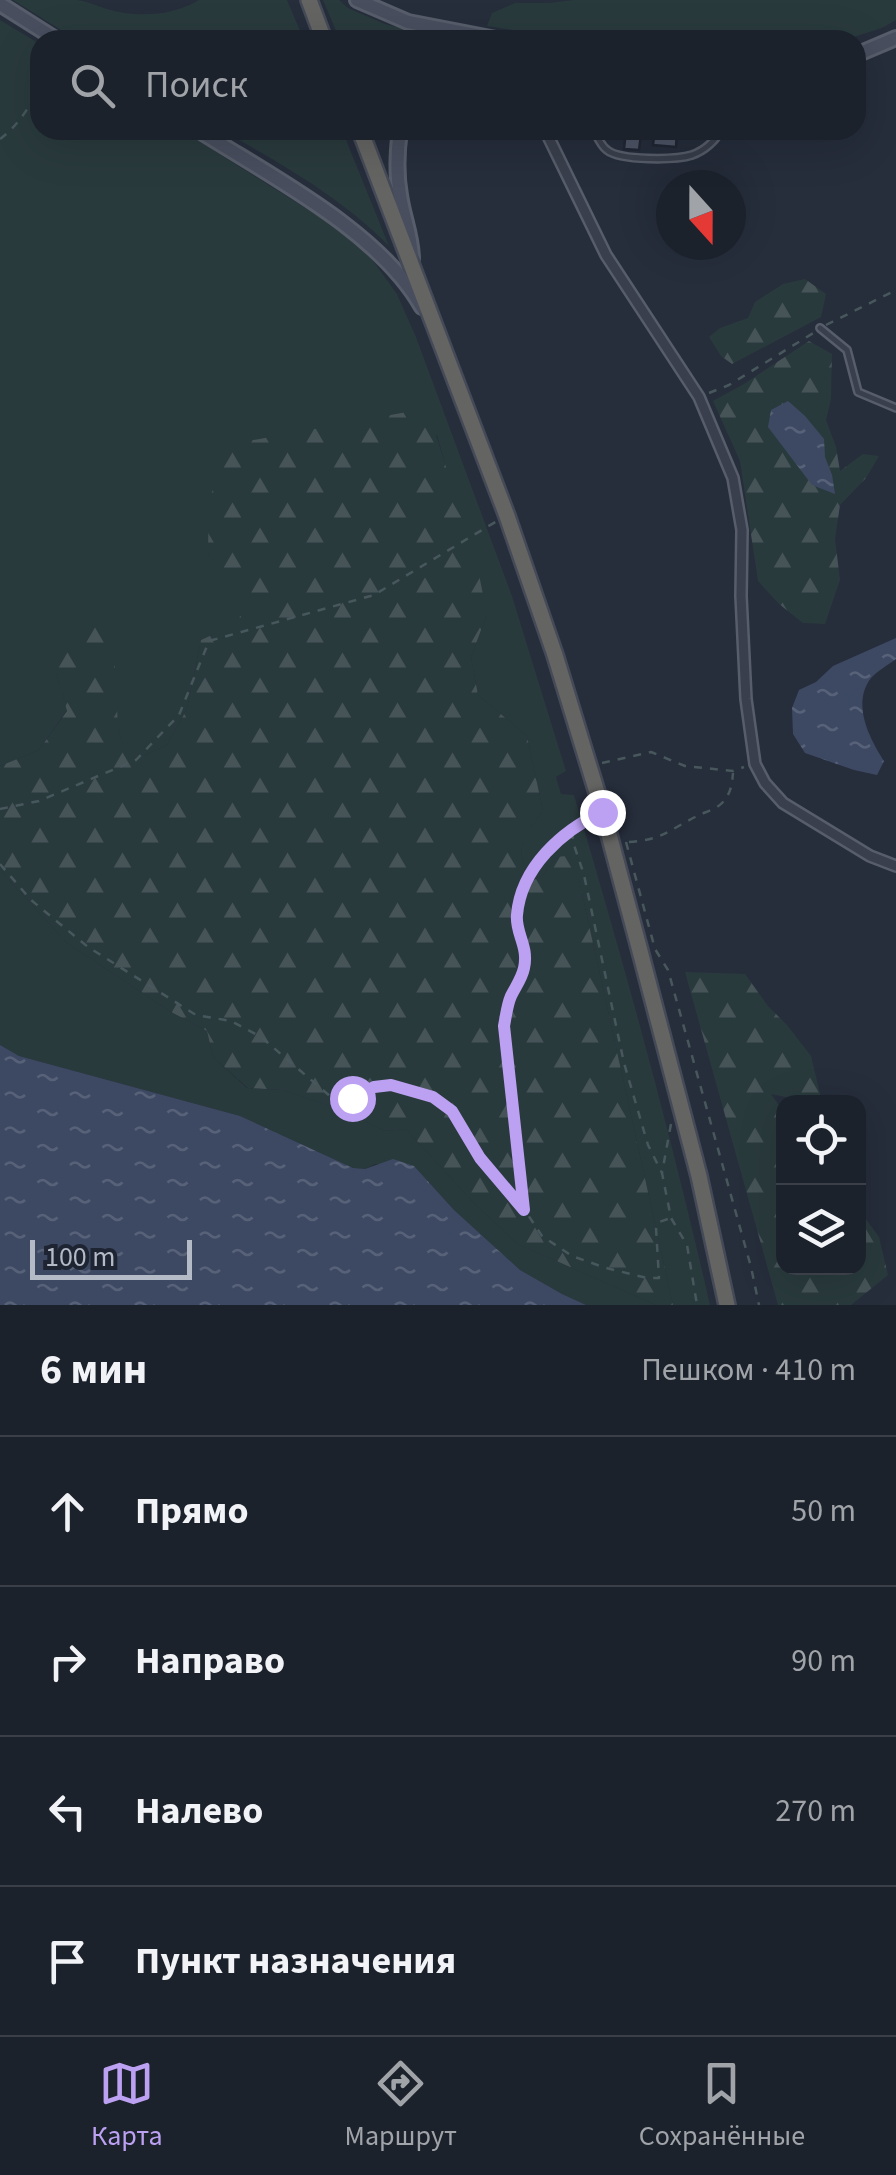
<!DOCTYPE html>
<html lang="ru">
<meta charset="utf-8">
<style>
:root{--surface:#1c222c;--page:#292f38;--text:#f1f3f6;--muted:#a0a4a9;--line:#3a3f48;--accent:#bca0f2}
body{margin:0;font-family:"Source Sans 3",sans-serif;background:var(--page);color:var(--text)}
.controls{position:absolute;right:30px;bottom:30px;display:grid;overflow:hidden;border-radius:20px;box-shadow:0 10px 40px #0002}
.controls button{width:90px;height:90px;display:grid;place-items:center;padding:0;border:0;border-bottom:2px solid var(--line);background:var(--surface);color:var(--text);font:50px sans-serif}
.compass{position:absolute;left:656px;top:170px;width:90px;height:90px;border-radius:50%;background:var(--surface);box-shadow:0 10px 40px #0002;rotate:159deg}
.scale{position:absolute;left:30px;bottom:25px;width:162px;box-sizing:border-box;padding-left:10px;border:5px solid #b5bac7;border-top:0;font-size:28px;line-height:35px;white-space:nowrap;color:#b5bac7;-webkit-text-stroke:8px #1e2431;paint-order:stroke}
.stop{position:absolute;width:30px;height:30px;margin:-22px;border:8px solid #bca0f2;border-radius:50%;background:#fff}
.stop.end{background:#bca0f2;border-color:#fff;box-shadow:0 2px 10px #0008}
.list{margin:0;padding:0;list-style:none}
h2{display:flex;justify-content:space-between;align-items:center;height:130px;margin:0;padding:0 40px;font-size:42px}
h2 small{font-size:32px;font-weight:400;color:var(--muted)}
.list li{display:grid;grid-template-columns:65px 1fr auto;gap:30px;align-items:center;box-sizing:border-box;height:150px;padding:0 40px;border-top:2px solid var(--line)}
.list b{display:block;font-size:38px;white-space:nowrap}
.list em{font-size:32px;font-style:normal;color:var(--muted)}
.icon{flex:none;width:55px;height:55px;fill:none;stroke:currentColor;stroke-width:2;stroke-linecap:round;stroke-linejoin:round}
.map{position:relative;flex:none;width:896px;height:1305px;overflow:hidden}
.search{position:absolute;background:var(--surface);box-shadow:0 10px 40px #0002;left:30px;right:30px;top:30px;height:110px;display:flex;align-items:center;gap:25px;box-sizing:border-box;padding:0 35px;border-radius:30px;color:var(--muted);font-size:38px}
.sheet{height:730px;background:var(--surface)}
nav{display:flex;justify-content:space-around;align-items:center;box-sizing:border-box;height:140px;border-top:2px solid var(--line);background:var(--surface);font-size:28px;color:var(--muted)}
nav a{display:grid;justify-items:center;gap:5px}
nav .on{color:var(--accent)}
.map>svg:first-child{display:block}
</style>
<div class="map">
<svg width="896" height="1305" viewBox="0 0 896 1305">
<defs>
<pattern id="forest-firs" width="22" height="20" patternUnits="userSpaceOnUse" patternTransform="scale(2.5)"><rect width="22" height="20" fill="#293a3d"/><path d="M5 1l3.5 6h-7zM16 11l3.5 6h-7z" fill="#465458"/></pattern>
<pattern id="water-ripples" width="26" height="14" patternUnits="userSpaceOnUse" patternTransform="scale(2.5)"><rect width="26" height="14" fill="#3d4963"/><path d="M2 4q2-2 4 0t4 0M15 11q2-2 4 0t4 0" fill="none" stroke="#576178"/></pattern>
</defs>
<rect width="100%" height="100%" fill="#262d3b"/>
<g fill="#293a3d">
<path d="M13 0C34 0 56 0 77 0 87 1 97 6 107 9 136 18 173 16 199 0H287L304 40H77Z"/>
<path d="M323 0H339L348 8 385 24 444 40H340Z"/>
<path d="M573 0H896V20L882 28 844 40H619L553 36 487 26 492 13 515 3H549Z"/>
<path d="M0 20 40 44V130H181L334 226 371 258 397 294 416 337 512 596 566 771 556 777 561 794 574 795C624 963 671 1133 710 1305H673L579 880 557 857 543 875 531 881C514 849 521 837 543 811L527 736 478 695 471 657 487 614 437 435 208 553 243 609 238 624 201 640 187 709 167 745 143 756 124 750 118 728 56 672 67 710 39 750 0 766Z"/>
<path d="M222 130H342L389 246C341 197 281 164 222 130Z"/>
<path d="M0 870 67 943 173 1013 207 1031 213 1057 247 1088 284 1090 344 1111 385 1131 406 1129 472 1201 518 1244 656 1305H586L562 1294 520 1270 454 1210 414 1166 375 1164 365 1169 353 1168 240 1116 19 1056 0 1045Z"/>
</g>
<g fill="url(#forest-firs)">
<path d="M805 279 826 294 821 317 732 364 721 356 709 337 720 328 748 318 755 302 783 284Z"/>
<path d="M809 341 832 354 831 399 826 420 836 447 840 471 863 454 879 456 866 478 840 505 835 539 840 580 825 624 803 623 779 604 758 581 740 461 713 401 744 384Z"/>
<path d="M407 412 436 435 477 565 487 614 471 657 478 695 527 736 543 811C522 836 513 850 532 881L543 875 557 857 566 856 579 880 673 1305H656L518 1244 472 1201 406 1129 385 1131 344 1111 284 1090 248 1088 213 1057 207 1031 173 1013 67 943 0 870V766L39 750 67 711 56 672 81 617 98 618 114 648 118 728 124 749 143 756 167 745 187 709 201 640 238 623 242 609 208 553 209 499 232 444Z"/>
<path d="M685 972 745 974 768 1006 787 1025 811 1056 822 1102H811L771 1094 783 1111 784 1268H858L859 1210 879 1237 888 1275 851 1305H778Z"/>
</g>
<g fill="url(#water-ripples)">
<path d="M788 401 805 416 824 439 825 457 832 475 835 494 812 485 768 427 771 410Z"/>
<path d="M896 638V659C888 665 877 671 871 678 851 704 870 739 884 761L877 775 854 770 805 753 793 734 792 708 799 690 816 682 833 666Z"/>
<path d="M0 1045 19 1056 240 1116 353 1168 365 1169 393 1159 414 1166 454 1210 520 1270 562 1294 586 1305H0Z"/>
</g>
<path fill="#4c5364" stroke="#202633" stroke-width="2.5" d="M626 130H677L676 147 653 145 654 136 641 135 639 150 624 149Z"/>
<g fill="none" stroke-linecap="round" stroke-linejoin="round">
<g stroke="#575d6a" stroke-width="10">
<g id="service">
<path d="M594 130C597 136 601 146 607 150 620 161 676 160 692 155 706 150 714 141 722 130"/>
<path d="M820 328 847 350 858 392 896 408"/>
</g>
</g>
<g stroke="#575d6a" stroke-width="14">
<path id="minor" d="M545 130 606 255 699 397 733 478 742 530 741 596 746 699 755 764 765 783 783 803 870 856 896 866"/>
</g>
<g stroke="#575d6a" stroke-width="18">
<g id="secondary">
<path d="M357 0 408 22 501 40"/>
<path d="M0 4 57 40"/>
<path d="M856 55 896 38"/>
<path d="M198 130C270 176 379 231 422 307"/>
<path d="M400 130C397 152 396 173 400 195 403 217 412 237 412 259"/>
</g>
</g>
<g stroke="#444a57" stroke-width="20">
<g id="trunk">
<path d="M309 0 324 40"/>
<path d="M360 130 507 516 555 655 603 812 640 951 699 1176 727 1305"/>
</g>
</g>
<g stroke="#47575c" stroke-width="2.5" stroke-dasharray="8 8" stroke-linecap="butt">
<path d="M0 139C18 126 30 106 40 87"/>
<path d="M826 325 896 290"/>
<path d="M709 393 729 385 815 332"/>
<path d="M602 763 651 752 685 766 733 771 744 767"/>
<path d="M0 809 39 801 136 760 179 715 209 641 374 595 497 521"/>
<path d="M572 831 573 842 584 875 624 1063 648 1145 662 1173"/>
<path d="M626 842 655 949 668 970 751 1267 759 1305"/>
<path d="M629 842C661 840 668 831 695 817 704 812 716 810 723 802 731 793 732 784 733 773"/>
<path d="M0 864 31 900 88 947 196 1015 231 1021 261 1037 331 1097 352 1099 374 1087 391 1085 433 1097 451 1111 479 1157 524 1209 542 1236 572 1256 606 1268 647 1278H659L656 1228 659 1222 671 1218"/>
<path d="M671 1124 662 1173 671 1218 687 1245 697 1305"/>
<path d="M524 1206 503 1026C505 1018 506 1010 508 1003 512 990 522 980 524 967 528 947 519 939 517 921 512 882 560 832 592 817"/>
</g>
<use href="#service" stroke="#393f4c" stroke-width="5"/>
<use href="#minor" stroke="#393f4c" stroke-width="9"/>
<use href="#secondary" stroke="#484e5e" stroke-width="12"/>
<use href="#trunk" stroke="#646462" stroke-width="15"/>
</g>
<g fill="none" stroke-linecap="round" stroke-linejoin="round">
<path stroke="#bca0f2" stroke-width="12" d="M352 1098 374 1087 391 1085 433 1097 452 1111 480 1158 524 1210 504 1026C506 1016 507 1005 511 996 516 986 522 978 524 968 529 946 515 933 517 915 521 867 562 831 602 812"/>
</g>
</svg>
<div class="controls">
<button><svg class="icon" aria-label="locate" viewBox="0 0 24 24"><circle cx="12" cy="12" r="6"/><path d="M12 2v4M12 18v4M2 12h4M18 12h4"/></svg></button>
<button><svg class="icon" aria-label="layers" viewBox="0 0 24 24"><path d="M12 4l9 5-9 5-9-5zM3 14l9 5 9-5"/></svg></button>
</div>
<svg class="compass" viewBox="-18 -18 36 36"><path d="M0-13l5 13h-10z" fill="#e53935"/><path d="M0 13l5-13h-10z" fill="#a0a4a9"/></svg>
<div class="scale">100 m</div>
<div class="stop" style="left:352px;top:1098px"></div>
<div class="stop end" style="left:602px;top:812px"></div>
<div class="search"><svg class="icon" aria-label="search" viewBox="0 0 24 24"><circle cx="10" cy="10" r="6"/><path d="M15 15l6 6"/></svg>Поиск</div>
</div>
<section class="sheet">
<h2>6 мин<small>Пешком · 410 m</small></h2>
<ul class="list">
<li><svg class="icon" aria-label="ahead" viewBox="0 0 24 24"><path d="M12 20V5M6 11l6-6 6 6"/></svg><div><b>Прямо</b></div><em>50 m</em></li>
<li><svg class="icon" aria-label="right" viewBox="0 0 24 24"><path d="M7 20v-9h11M14 6l5 5-5 5"/></svg><div><b>Направо</b></div><em>90 m</em></li>
<li><svg class="icon" aria-label="left" viewBox="0 0 24 24"><path d="M17 20v-9H6M10 6l-5 5 5 5"/></svg><div><b>Налево</b></div><em>270 m</em></li>
<li><svg class="icon" aria-label="arrive" viewBox="0 0 24 24"><path d="M6 21V4h12l-3 4 3 4H6"/></svg><div><b>Пункт назначения</b></div></li>
</ul>
</section>
<nav>
<a class="on"><svg class="icon" aria-label="map" viewBox="0 0 24 24"><path d="M3 6l6-2 6 2 6-2v14l-6 2-6-2-6 2zM9 4v14M15 6v14"/></svg>Карта</a>
<a><svg class="icon" aria-label="directions" viewBox="0 0 24 24"><path d="M12 3l9 9-9 9-9-9zM9 14v-3h6M13 9l2 2-2 2"/></svg>Маршрут</a>
<a><svg class="icon" aria-label="saved" viewBox="0 0 24 24"><path d="M7 4h10v16l-5-4-5 4z"/></svg>Сохранённые</a>
</nav>
